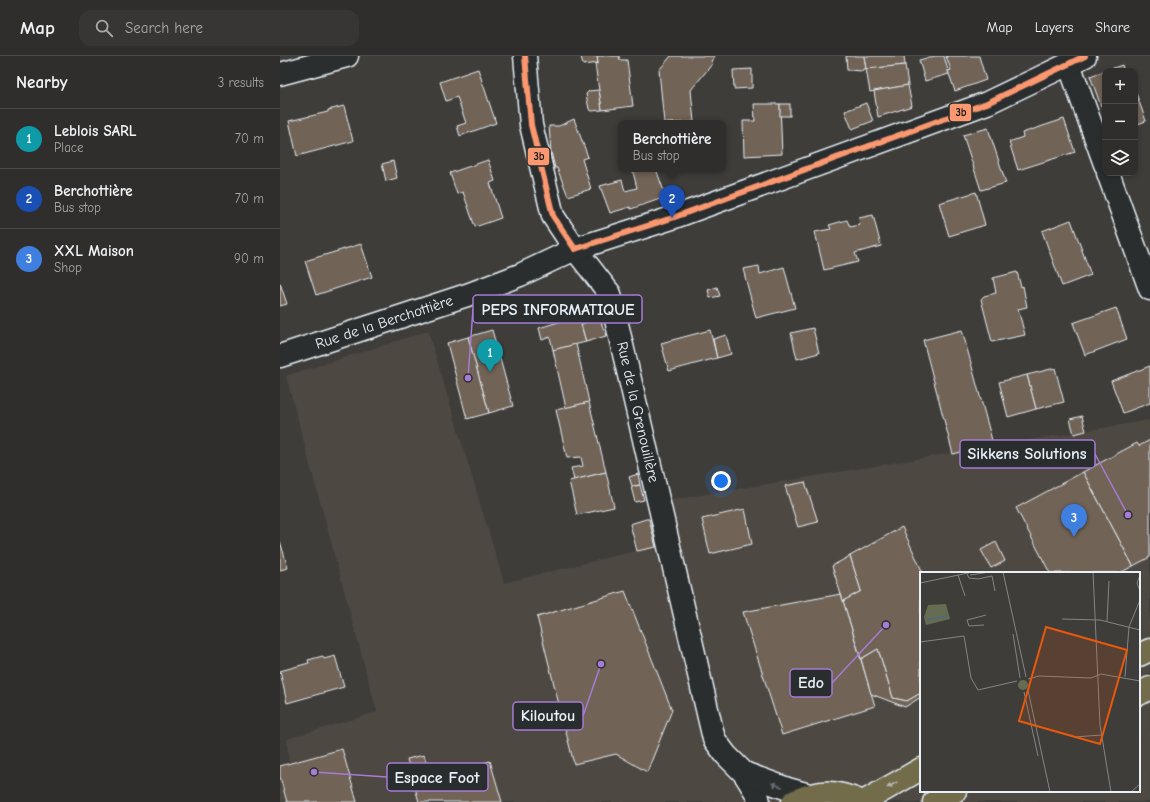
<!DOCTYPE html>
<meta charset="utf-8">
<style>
:root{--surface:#2f2e2c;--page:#373634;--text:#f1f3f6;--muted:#a7a8a9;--line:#4a4a48;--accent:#8c9099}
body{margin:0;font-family:"Comic Neue",sans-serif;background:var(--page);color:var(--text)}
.controls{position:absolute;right:12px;top:12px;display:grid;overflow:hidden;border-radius:8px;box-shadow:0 2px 6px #0003}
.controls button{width:36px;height:36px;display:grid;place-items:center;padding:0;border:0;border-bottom:1px solid var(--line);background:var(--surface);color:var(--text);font:20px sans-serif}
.you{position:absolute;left:441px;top:425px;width:14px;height:14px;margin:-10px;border:3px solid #fff;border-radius:50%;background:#1a73e8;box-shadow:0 0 0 6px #1a73e833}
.badge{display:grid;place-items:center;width:26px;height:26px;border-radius:50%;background:var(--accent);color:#fff;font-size:13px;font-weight:700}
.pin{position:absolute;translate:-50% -33px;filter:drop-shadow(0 1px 2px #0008)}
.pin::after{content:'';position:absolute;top:21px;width:14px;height:12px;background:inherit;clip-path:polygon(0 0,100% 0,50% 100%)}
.popup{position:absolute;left:338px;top:64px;width:108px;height:52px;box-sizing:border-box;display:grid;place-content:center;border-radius:8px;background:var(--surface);filter:drop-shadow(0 1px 3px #0005);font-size:13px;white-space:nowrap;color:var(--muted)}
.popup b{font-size:15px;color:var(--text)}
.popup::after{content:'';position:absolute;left:50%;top:100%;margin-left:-8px;border:8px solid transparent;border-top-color:var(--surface)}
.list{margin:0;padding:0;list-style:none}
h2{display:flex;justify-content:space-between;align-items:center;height:52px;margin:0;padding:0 16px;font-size:17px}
h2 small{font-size:13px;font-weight:400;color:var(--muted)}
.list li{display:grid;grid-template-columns:26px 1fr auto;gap:12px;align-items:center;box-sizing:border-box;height:60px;padding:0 16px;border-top:1px solid var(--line)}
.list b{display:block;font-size:15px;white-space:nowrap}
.list p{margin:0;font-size:13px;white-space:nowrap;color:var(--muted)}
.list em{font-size:13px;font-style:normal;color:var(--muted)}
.icon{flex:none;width:22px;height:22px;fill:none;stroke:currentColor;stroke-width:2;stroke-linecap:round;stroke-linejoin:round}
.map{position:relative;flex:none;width:870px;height:746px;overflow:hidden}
header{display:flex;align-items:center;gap:24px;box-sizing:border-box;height:56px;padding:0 20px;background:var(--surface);border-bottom:1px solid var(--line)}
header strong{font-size:19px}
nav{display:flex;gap:22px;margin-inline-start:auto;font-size:14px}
.search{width:280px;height:36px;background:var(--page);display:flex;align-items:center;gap:10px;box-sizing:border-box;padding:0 14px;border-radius:12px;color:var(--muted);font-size:15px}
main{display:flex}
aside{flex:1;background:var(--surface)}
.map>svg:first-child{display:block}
</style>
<header>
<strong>Map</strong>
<div class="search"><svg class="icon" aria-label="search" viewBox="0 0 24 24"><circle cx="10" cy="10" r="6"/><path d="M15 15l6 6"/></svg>Search here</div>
<nav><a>Map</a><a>Layers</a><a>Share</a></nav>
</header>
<main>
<aside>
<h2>Nearby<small>3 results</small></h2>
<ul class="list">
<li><span class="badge" style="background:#0f9aa8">1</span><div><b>Leblois SARL</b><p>Place</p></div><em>70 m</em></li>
<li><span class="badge" style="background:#1a4fb4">2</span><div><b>Berchottière</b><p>Bus stop</p></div><em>70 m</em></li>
<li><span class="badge" style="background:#3f7fe0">3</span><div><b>XXL Maison</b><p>Shop</p></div><em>90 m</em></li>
</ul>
</aside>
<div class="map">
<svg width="870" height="746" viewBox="0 0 870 746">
<rect width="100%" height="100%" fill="#3f3d3a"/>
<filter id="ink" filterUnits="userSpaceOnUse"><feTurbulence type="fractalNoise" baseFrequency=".025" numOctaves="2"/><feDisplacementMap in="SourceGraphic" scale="8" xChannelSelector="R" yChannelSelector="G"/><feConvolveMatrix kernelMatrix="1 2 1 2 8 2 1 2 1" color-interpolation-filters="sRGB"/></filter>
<g filter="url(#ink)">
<path fill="#4e4843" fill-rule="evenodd" d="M148 275 224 527 388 487 379 446 870 364V746H0V710L9 707 7 683 97 656 6 320ZM641 517H859V735H641Z"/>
<g fill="#716357" stroke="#e8f1f8">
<path d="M301 0H317L318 7 303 9Z"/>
<path d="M317 0H339L340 4H347L353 50 322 54 315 8 318 7Z"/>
<path d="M391 0H435L431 5 433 7 411 34 414 66 384 67 379 14Z"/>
<path d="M566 0H584L586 13H583V15L567 14Z"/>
<path d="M584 0H624L625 9 586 13Z"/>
<path d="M655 0H664L669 18 645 25 639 4Z"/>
<path d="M666 0H699L706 24 675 35 668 15 671 14Z"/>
<path d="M625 9 628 29 590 36 586 13Z"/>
<path d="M842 9 844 15H825V49L821 50 810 20Z"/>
<path d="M198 13 216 67 180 80 177 70 186 67 177 41 166 45 160 26Z"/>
<path d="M472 13V32L454 33 453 14Z"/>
<path d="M628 29 632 50 598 61 594 35Z"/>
<path d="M319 34 322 54 312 55 309 53 306 38 309 35Z"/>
<path d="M856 37 866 65 855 69V38Z"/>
<path d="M586 47 593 65 572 73 565 55Z"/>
<path d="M474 48H500L502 98 464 100 463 65H475Z"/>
<rect x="500" y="48" width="10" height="12"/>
<path d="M64 50 73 85 17 100 9 65 48 56V54Z"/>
<path d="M294 63 308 101 302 103 311 133 288 140 277 112H275L271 96 269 70H279Z"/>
<path d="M784 63 795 96 738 114 729 86 743 81 742 77Z"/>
<path d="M708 72 726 127 701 134 683 79Z"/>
<path d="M208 104 215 125 210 127 221 162 195 171 183 136 177 138 170 117Z"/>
<path d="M113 105 117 122 106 125 102 108Z"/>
<path d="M361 113H376L386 141 351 153 350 151 330 157 320 130 342 124 345 135 357 132 353 116Z"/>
<path d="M696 136 705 169 669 180 659 147Z"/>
<path d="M593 159 601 190 575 197 578 206 544 214 535 176 551 173 549 169 567 164 570 171 580 169 579 162Z"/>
<path d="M791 164 811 219 782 230 762 175Z"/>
<path d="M81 188 92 221 36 239 25 205Z"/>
<path d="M479 210 480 218 504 211 515 252 476 262 463 213Z"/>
<path d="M737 216 741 231 743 230 747 251 738 253 745 279 712 286 701 243 704 240 716 237 713 222Z"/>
<path d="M0 227 7 248 0 250Z"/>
<path d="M437 231 440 240 430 242 428 234Z"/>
<path d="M307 240 315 264 301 268 306 286 273 294 270 281 262 284 259 272 298 260 295 244Z"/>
<path d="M836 252 847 283 805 299 793 267Z"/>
<path d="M320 263 326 280 306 286 301 268Z"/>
<path d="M533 272 539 297 517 303 511 277Z"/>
<path d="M212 274 233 350 209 357 188 281Z"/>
<path d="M430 274 437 302 389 315 381 287Z"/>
<path d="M682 274 713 388 673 398 643 284Z"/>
<path d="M446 279 451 298 437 302 433 283Z"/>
<path d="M188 281 209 357 187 363 167 287Z"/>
<path d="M296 288 309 346 286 352 273 294Z"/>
<path d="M870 310V347L843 357 831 325Z"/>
<path d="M775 312 784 346 756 353 747 319Z"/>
<path d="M747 319 756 353 728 361 719 326Z"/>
<path d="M309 346 326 416 294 424 291 412 303 410 301 401 287 402 276 354Z"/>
<path d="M802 360 806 375 794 378 790 363Z"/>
<path d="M870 384V501L853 510 803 416 857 387 859 390Z"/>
<path d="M326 416 334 451 297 459 289 425Z"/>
<path d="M803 416 853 510 840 517H770L736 452Z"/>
<path d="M358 418 360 429 352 430 349 421Z"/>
<path d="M525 426 538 466 518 471 505 430Z"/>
<path d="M360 429 364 444 355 446 351 431Z"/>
<path d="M465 453 472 488 430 498 422 463Z"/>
<path d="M366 463H369L376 491 357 495 350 468Z"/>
<path d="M622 471 643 517H641V637L627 645 613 642 598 593 581 603 563 545 581 535 570 500Z"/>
<path d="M0 485 8 512 0 514Z"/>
<path d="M716 486 725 505 711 512 701 494Z"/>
<path d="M570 500 581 535 563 545 552 510Z"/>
<path d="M345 535 392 654 367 716 336 698 294 708 257 561Z"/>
<path d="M561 538 595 650 502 679 463 556Z"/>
<path d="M598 593 613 642 627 645 641 637V641L625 651 591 638 581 603Z"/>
<path d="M43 600 44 603 55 600 64 631 7 647 0 615 29 607 28 604Z"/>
<path d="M62 693 77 746H7L0 721V710Z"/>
<path d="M144 699 151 722 210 705 222 746H139L127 703Z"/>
</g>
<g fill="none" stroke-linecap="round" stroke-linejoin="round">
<g stroke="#e8f1f8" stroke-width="25">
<g id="minor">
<path d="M245 0 251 69 273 160 295 193 330 238 434 683 446 699 464 717 477 738 479 746"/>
<path d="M789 8 825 108"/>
<path d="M0 18 67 0"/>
<path d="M828 117 870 233"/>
<path d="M0 300 187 239 240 219 295 193 392 162 707 47 805 0"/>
<path d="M464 717 508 733 530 739"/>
</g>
</g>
<g stroke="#e8f1f8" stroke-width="25">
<g id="primary">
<path d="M859 599 870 594"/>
<path d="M859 638 870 632"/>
<path d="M513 746C541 733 555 734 583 746"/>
<path d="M583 746 641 713"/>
<path d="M654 746 675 735"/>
</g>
</g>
<use href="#minor" stroke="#2a2d2e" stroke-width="22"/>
<use href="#primary" stroke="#736c4b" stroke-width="22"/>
<g stroke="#2a2d2e" stroke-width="9">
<g id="bus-1">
<path d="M245 0 251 69 273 160 295 193"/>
<path d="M295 193 392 162 707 47 805 0"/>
</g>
</g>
<use href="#bus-1" stroke="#fb986f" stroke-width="6"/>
</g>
<defs><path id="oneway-solid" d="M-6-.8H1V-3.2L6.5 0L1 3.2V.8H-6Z"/></defs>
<use fill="#6c7275" href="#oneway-solid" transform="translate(497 729) rotate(-159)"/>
<use fill="#b9bcb3" href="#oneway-solid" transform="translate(612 729) rotate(150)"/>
</g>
<g text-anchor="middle" stroke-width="4" stroke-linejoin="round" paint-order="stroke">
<g font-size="15" fill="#e8f1f8" stroke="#2a2d2e">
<text transform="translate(104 266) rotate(-18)" y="5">Rue de la Berchottière</text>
<text transform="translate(358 356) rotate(77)" y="5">Rue de la Grenouillère</text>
</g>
</g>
<g transform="translate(640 516)">
<rect width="220" height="220" fill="#3f3d3a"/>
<path d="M26 32 30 47 6 53 4 45 8 33ZM98 113a5 5 0 1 1 10 0a5 5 0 1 1-10 0Z" fill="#656c52"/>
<path fill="none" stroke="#4f6a74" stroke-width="2" d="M7 48 27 44"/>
<path fill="none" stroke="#838586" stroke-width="1" d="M83 0 106 105M173 0 180 153 191 220M47 2 49 6 58 7 72 4 75 19M38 3 45 24M50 3 70 0M220 3 217 11 220 19M0 11 53 0M142 47 180 48 220 58M187 49 189 9M64 53 49 54 47 48 66 43M93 62 100 106M0 70 44 64 51 106 58 118 97 109M205 105 209 55 220 28M108 107 119 104 171 106 181 102 220 109M108 118 130 220M104 120 118 184M154 165 182 163M211 220 220 212"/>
<path fill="#e8590c" fill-opacity="0.15" stroke="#e8590c" stroke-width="2" d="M126 55 207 78 180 172 99 149Z"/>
<rect width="220" height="220" fill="none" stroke="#e8f1f8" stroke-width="2"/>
</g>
<path fill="none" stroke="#a77bd6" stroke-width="1.5" d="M188 322L193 253M848 459L815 398M606 569L552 627M321 608L303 660M34 716L107 721"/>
<g fill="#a77bd6" stroke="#2a2d2e" stroke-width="1.5">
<circle cx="188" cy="322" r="4"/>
<circle cx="848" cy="459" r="4"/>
<circle cx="606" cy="569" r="4"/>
<circle cx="321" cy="608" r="4"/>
<circle cx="34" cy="716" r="4"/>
</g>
<g fill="#2a2d2e" stroke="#a77bd6" stroke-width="1.5">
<rect x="193" y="239" width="169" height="28" rx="4"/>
<rect x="680" y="384" width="135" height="28" rx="4"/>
<rect x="510" y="613" width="42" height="28" rx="4"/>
<rect x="233" y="646" width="70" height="28" rx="4"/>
<rect x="107" y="707" width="101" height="28" rx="4"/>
</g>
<g font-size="16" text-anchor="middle" font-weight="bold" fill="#e8f1f8">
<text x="278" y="259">PEPS INFORMATIQUE</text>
<text x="747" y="403">Sikkens Solutions</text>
<text x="531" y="632">Edo</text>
<text x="268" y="665">Kiloutou</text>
<text x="157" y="727">Espace Foot</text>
</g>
<g stroke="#2a2d2e" stroke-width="1.5">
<rect x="669" y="47" width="23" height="19" rx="4" fill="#fb986f"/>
<rect x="247" y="91" width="23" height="19" rx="4" fill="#fb986f"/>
</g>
<g font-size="11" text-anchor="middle" font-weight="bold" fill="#111">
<text x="681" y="60">3b</text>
<text x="259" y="104">3b</text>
</g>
</svg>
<div class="controls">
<button>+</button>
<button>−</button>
<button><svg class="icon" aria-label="layers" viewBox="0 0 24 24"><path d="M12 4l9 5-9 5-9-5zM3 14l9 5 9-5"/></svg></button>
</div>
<div class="you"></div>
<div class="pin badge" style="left:210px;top:316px;background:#0f9aa8">1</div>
<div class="pin badge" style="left:392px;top:162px;background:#1a4fb4">2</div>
<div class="popup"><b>Berchottière</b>Bus stop</div>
<div class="pin badge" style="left:794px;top:481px;background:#3f7fe0">3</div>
</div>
</main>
